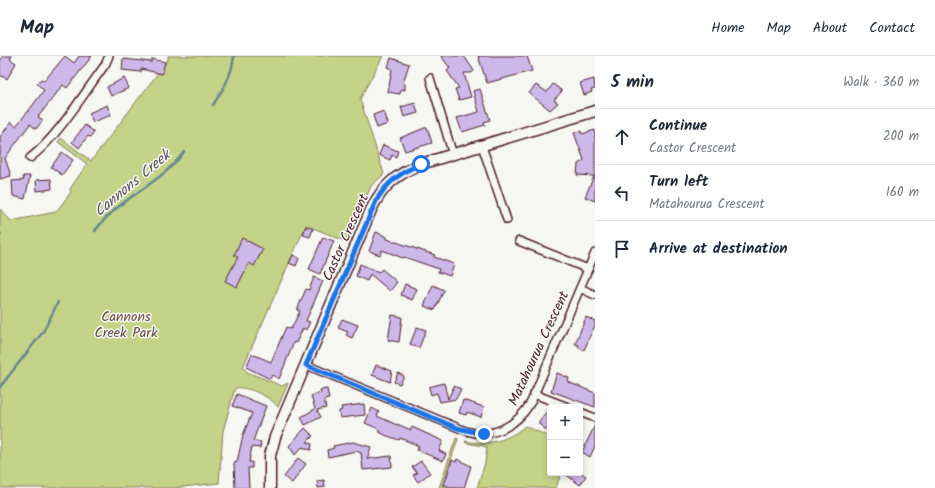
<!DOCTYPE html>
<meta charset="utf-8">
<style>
:root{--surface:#fff;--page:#f2f2f3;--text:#1f2937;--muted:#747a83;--line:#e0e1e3}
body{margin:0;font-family:Kalam,sans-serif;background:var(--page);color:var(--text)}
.controls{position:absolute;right:12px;bottom:12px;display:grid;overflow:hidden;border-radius:4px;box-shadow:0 2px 6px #0003}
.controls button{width:36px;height:36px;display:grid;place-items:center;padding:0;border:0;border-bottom:1px solid var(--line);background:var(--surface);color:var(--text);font:20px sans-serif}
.stop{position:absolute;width:12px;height:12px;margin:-9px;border:3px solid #1a73e8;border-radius:50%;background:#fff}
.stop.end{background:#1a73e8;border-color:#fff;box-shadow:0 1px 4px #0008}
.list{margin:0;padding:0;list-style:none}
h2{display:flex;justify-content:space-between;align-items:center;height:52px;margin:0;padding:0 16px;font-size:17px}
h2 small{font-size:13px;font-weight:400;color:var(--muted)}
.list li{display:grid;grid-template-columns:26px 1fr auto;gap:12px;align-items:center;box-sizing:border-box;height:56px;padding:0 16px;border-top:1px solid var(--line)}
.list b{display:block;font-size:15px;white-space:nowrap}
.list p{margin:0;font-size:13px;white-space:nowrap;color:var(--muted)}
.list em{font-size:13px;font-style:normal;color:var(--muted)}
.icon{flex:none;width:22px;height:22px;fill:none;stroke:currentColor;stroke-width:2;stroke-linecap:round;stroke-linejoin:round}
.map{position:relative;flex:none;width:595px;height:432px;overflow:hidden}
header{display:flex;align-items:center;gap:24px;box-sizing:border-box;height:56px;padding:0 20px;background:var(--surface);border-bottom:1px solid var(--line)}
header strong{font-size:19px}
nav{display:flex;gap:22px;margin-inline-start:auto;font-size:14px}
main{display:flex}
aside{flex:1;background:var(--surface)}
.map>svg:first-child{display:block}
</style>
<header>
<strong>Map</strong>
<nav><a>Home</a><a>Map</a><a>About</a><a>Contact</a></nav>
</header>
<main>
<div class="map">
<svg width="595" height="432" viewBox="0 0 595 432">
<rect width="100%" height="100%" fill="#f6f6f2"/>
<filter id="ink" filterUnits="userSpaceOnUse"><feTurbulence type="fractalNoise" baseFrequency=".025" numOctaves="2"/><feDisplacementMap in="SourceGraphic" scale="8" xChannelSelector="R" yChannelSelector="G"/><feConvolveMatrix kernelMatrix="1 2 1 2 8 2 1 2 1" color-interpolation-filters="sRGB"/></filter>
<g filter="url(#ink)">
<g fill="#c4d387" stroke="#877959">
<path d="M168 0H383L360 43 384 118 371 130 347 186 306 169 243 311 247 316 282 330 288 327 278 351C271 341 248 330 235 332L223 375 219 427 173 432H2L0 431V180L2 178 0 176V153L11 165 56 156 71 136 70 133 87 108 58 86 61 82 91 105 168 4Z"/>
<path d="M525 370 550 381V417H561L556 432H477L485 407 487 392 484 390 466 387 465 385C487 390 508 385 525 370Z"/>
<path d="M456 382 458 383 442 430 448 432H439Z"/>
</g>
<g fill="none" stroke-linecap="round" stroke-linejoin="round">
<g stroke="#688791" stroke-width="2.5">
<path d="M213 49C223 34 232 19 234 0"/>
<path d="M95 175C118 142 160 129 184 96"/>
<path d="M0 331 43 276 58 246"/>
</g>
</g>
<g fill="#ccb9e9" stroke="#4a1f2b">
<path d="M3 0H12L10 3 16 7 7 23 0 19V5Z"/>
<path d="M65 0 74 7 79 0H92L67 32 63 29 38 61 43 64 36 73 30 68 5 102 11 120 0 123V81L11 66 16 70 33 49 44 34 37 28 41 23 44 25Z"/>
<path d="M441 0H464L474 15 471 17H464L471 41 459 44 455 33 459 32 447 15 450 12Z"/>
<path d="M478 0H527L532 15 487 27Z"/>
<path d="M391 2 409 8 403 27 405 28V34L401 33 400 38 388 36 392 13 388 11Z"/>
<path d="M123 3 152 6V3L165 6 162 18 141 13V16L122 14Z"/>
<path d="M124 22 129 32 111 40 107 31Z"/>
<path d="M594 23 595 33 591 34 592 36 584 39 580 27Z"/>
<path d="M553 28 562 35 554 44 558 47 550 54 529 37 536 29 547 36Z"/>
<path d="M480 33 490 64 484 66 485 69 462 76 457 62 479 56 473 35Z"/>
<path d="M415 47 418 57 404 61 401 51Z"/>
<path d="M107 49 111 59 93 66 89 57Z"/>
<path d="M384 55 388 68 377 72 373 59Z"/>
<path d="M85 69 94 76 91 81 88 80 79 92 72 86Z"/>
<path d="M427 71 432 87 405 95 400 82Z"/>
<path d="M595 74V145L585 141 594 120 577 119 578 108 584 104 574 77 581 75 582 78Z"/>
<path d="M383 89 398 95 396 101 392 99 390 104 379 99Z"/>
<path d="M62 96 73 104 62 119 51 111Z"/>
<path d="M23 120H30L25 143 13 140 12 125 24 124Z"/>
<path d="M51 123 52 133 37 135 36 124Z"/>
<path d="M306 170 313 173 310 181 303 179Z"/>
<path d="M376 176 387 181V183L435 199 434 201 454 208 450 220 438 216 439 213 404 201 403 202 382 194 380 199 369 195Z"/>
<path d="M323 181 334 185 320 218 309 213Z"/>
<path d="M242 182 263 193 254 210 249 207 237 231 225 225 238 201 234 199Z"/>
<path d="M293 199 299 202 296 210 289 207Z"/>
<path d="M360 208 379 216 382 213 397 226 390 235 370 218 367 225 356 220Z"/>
<path d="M314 221 323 225 306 265 310 266 306 274 303 272 296 287 294 286 279 323 272 319 270 323 246 311 252 298 271 306 286 271 291 273 300 255 297 254 306 233 309 234Z"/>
<path d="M405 228 417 233 412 244 401 239Z"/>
<path d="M433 229 444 234 435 254 424 250Z"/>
<path d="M392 259 402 261 399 286 388 284Z"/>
<path d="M586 261 595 265V269L584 294 578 291 579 289 575 288Z"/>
<path d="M342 263 358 269 352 282 346 279 348 276 338 272Z"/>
<path d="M417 271 426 274 419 292 410 288Z"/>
<path d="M376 309 392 315 390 326 372 319Z"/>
<path d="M398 317 404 320 400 328 394 326Z"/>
<path d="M557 317 569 322 568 326 595 337V351L551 335Z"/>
<path d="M444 327 448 343 454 330 461 333 456 343 440 346 437 337 431 339 429 331Z"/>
<path d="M327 333 329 343 324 344 326 352 317 354 321 361 305 369 301 361 315 353 311 340 321 337 320 334Z"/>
<path d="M237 338 266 350 253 385 261 386 260 392 252 391 249 406H252V412H248L249 432H235L234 407 237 406 243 379 252 357 232 350Z"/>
<path d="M463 344 484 351 481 361 467 356 466 359 459 357Z"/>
<path d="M364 348 365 359 340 362 339 355 342 354 341 351Z"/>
<path d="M372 352 379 356 377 360 397 369V368L411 374 412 371 443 385 439 395 446 398 443 405 417 394 419 390 400 382 399 384 385 379 378 375 379 373 365 367Z"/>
<path d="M550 352V368L546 374 539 368V365Z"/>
<path d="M595 369V390L590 401 582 396Z"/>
<path d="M305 372 313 380 307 386 312 388 311 394 302 391 295 399 289 390Z"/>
<path d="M353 386 371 391 367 403 391 400 392 411 363 414 361 397 356 395 328 401 327 394 334 392 333 390Z"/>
<path d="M298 402 306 408 292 427 284 421Z"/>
<path d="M457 403 471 410 464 432H454L444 429 452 404 456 406Z"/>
<path d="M421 405 430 417 418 426 413 419 417 417 412 411Z"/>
<path d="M564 417H582L586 420 580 429Z"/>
<path d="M324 424 325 431 318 432 317 425Z"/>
</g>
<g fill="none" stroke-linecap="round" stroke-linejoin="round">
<g stroke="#4a1f2b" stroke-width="10">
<g id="street">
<path d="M430 22 453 99"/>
<path d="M482 90 507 164"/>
<path d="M30 102C57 82 84 37 105 9L109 0"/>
<path d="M519 185 588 213"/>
<path d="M580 232 595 239"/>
<path d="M306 309 466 375C493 383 517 370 531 346L595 197"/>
<path d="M534 338 568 351"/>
<path d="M580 356 595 362"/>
</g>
</g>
<g stroke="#4a1f2b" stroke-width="13">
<path id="secondary" d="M270 432V400L275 381 371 154C382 130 397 118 421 108L595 55"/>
</g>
<use href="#street" stroke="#f6f6f2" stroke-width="7"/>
<use href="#secondary" stroke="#f6f6f2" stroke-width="10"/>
</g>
</g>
<g fill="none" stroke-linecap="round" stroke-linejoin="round" filter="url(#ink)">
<path stroke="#1a73e8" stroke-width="5" d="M421 108C401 116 387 126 376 145L306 309 457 372 484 378"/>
</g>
<g text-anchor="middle" stroke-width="3" stroke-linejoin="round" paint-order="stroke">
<g font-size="14" fill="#4a1f2b" stroke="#f6f6f2">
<text transform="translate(345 181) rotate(-66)" y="5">Castor Crescent</text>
<text transform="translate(538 292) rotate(-65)" y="5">Matahourua Crescent</text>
</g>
<g font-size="14" fill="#684c42" stroke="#f6f6f2">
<text x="126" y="265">Cannons<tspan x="126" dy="16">Creek Park</tspan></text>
</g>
<g font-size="15" font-style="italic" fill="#59535e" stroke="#f6f6f2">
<text transform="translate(132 127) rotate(-40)" y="5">Cannons Creek</text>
</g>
</g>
</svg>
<div class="controls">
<button>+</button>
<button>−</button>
</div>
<div class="stop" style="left:421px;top:108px"></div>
<div class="stop end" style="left:484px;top:378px"></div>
</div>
<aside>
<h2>5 min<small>Walk · 360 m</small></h2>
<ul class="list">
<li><svg class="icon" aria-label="ahead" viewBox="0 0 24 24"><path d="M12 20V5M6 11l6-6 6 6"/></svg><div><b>Continue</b><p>Castor Crescent</p></div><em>200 m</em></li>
<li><svg class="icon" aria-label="left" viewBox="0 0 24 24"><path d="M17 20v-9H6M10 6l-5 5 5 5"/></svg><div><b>Turn left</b><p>Matahourua Crescent</p></div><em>160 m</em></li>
<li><svg class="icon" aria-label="arrive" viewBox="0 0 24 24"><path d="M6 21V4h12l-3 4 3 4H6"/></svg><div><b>Arrive at destination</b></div></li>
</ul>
</aside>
</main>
